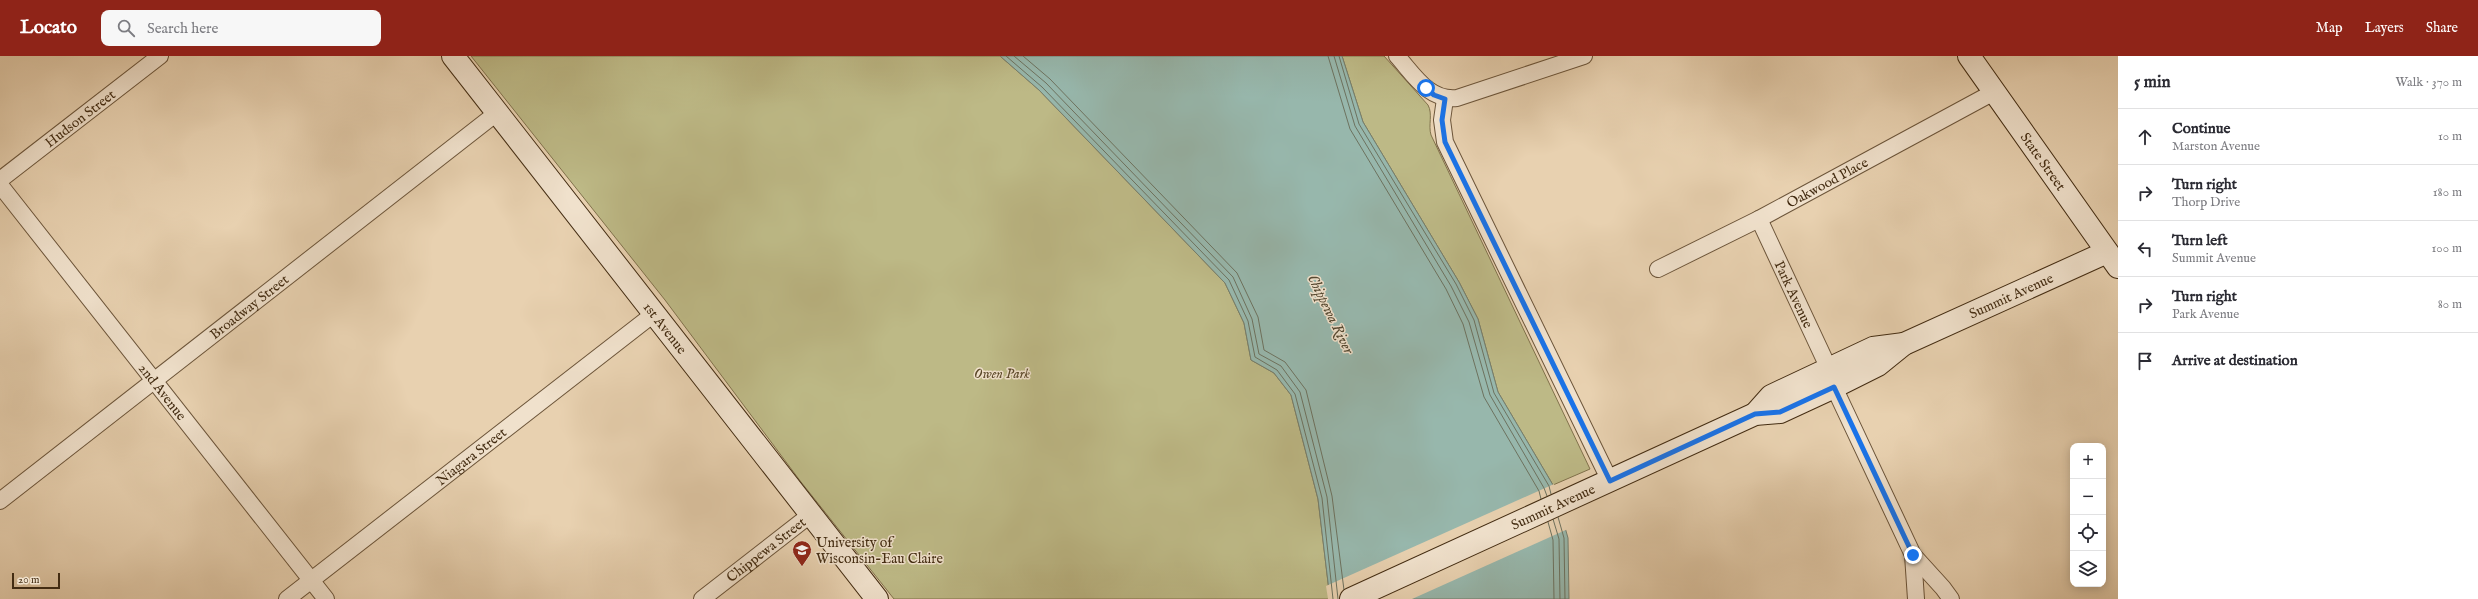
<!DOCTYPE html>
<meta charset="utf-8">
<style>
:root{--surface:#fff;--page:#f7f7f7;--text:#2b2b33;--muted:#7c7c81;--line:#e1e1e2;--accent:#8f2418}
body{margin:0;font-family:"IM FELL English",serif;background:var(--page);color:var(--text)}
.controls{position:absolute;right:12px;bottom:12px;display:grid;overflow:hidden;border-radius:8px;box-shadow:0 2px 10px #0003}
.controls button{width:36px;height:36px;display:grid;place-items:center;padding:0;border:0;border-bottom:1px solid var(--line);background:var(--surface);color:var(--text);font:20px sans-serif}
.scale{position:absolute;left:12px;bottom:10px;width:48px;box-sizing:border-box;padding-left:4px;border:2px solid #432c12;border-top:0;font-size:11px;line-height:14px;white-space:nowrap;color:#432c12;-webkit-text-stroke:3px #f0e1cc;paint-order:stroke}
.stop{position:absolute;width:12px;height:12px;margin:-9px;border:3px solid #1a73e8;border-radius:50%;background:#fff}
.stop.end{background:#1a73e8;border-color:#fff;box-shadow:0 1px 4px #0008}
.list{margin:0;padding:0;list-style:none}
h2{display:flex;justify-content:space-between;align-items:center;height:52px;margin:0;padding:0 16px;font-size:17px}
h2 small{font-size:13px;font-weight:400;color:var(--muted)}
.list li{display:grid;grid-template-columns:26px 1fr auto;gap:12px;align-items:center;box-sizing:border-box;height:56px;padding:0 16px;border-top:1px solid var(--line)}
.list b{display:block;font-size:15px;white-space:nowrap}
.list p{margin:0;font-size:13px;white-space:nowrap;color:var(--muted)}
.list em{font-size:13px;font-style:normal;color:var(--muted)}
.icon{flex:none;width:22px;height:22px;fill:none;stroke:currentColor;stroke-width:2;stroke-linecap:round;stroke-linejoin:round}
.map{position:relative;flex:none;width:2118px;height:543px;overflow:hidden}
header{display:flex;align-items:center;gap:24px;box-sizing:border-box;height:56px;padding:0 20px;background:var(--accent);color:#fff}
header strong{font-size:19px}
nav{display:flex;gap:22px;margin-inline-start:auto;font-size:14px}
.search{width:280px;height:36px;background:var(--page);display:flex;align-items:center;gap:10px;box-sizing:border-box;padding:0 14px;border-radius:8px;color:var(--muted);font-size:15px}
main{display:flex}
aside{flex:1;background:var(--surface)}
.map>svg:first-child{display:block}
</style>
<header>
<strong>Locato</strong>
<div class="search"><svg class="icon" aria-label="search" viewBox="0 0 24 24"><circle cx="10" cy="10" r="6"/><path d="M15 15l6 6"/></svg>Search here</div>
<nav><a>Map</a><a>Layers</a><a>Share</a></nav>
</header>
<main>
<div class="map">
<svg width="2118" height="543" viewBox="0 0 2118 543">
<rect width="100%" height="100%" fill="#e8d1b0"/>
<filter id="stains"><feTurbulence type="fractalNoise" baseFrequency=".005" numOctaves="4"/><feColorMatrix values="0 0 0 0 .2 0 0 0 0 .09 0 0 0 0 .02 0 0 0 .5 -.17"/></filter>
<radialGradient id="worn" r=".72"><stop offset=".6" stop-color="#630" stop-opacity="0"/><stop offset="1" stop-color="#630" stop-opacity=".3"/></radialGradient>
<g fill="#bdb986" stroke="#80724c">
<path d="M471 0H1000L1039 34 1225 227 1244 267 1251 304 1274 317 1291 339 1318 443 1330 543H894L801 426 665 244Z"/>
<path d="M1342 0H1384L1428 49C1433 58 1428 69 1431 79L1590 413 1553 429 1498 336 1478 263 1459 226 1363 66Z"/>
</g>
<path fill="#97b7ac" stroke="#757f6e" d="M1000 0H1342L1363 66 1459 226 1478 263 1498 336 1553 429 1568 482 1569 543H1330L1318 443 1291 339 1274 317 1251 304 1244 267 1225 227 1039 34Z"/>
<path fill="#e8d1b0" d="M1554 428 1568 473 1412 543H1328L1326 530Z"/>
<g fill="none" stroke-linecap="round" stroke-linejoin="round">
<g stroke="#6d725f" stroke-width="1">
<path d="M1006 0 1042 31 1229 224 1248 265 1255 301 1277 314 1295 338 1322 442 1333 543"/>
<path d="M1014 0 1046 27 1233 221 1252 263 1259 298 1281 310 1300 336 1327 441 1338 543"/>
<path d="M1023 0 1050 23 1237 217 1258 261 1264 294 1285 306 1306 334 1332 440 1344 534"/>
<path d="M1328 0 1350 73 1446 233 1463 268 1484 341 1539 435 1541 443"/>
<path d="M1334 0 1355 70 1451 230 1469 266 1490 339 1544 432 1547 440"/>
<path d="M1339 0 1359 68 1456 228 1474 264 1494 337 1549 430 1551 438"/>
<path d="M1558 461 1564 482 1565 543"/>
<path d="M1553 463 1559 483 1560 543"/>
<path d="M1548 466 1553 484 1554 543"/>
</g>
<g stroke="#6c553a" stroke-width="18">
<g id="street">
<path d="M1397 0C1414 19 1429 45 1457 42L1584 0"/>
<path d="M1445 43 1442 64 1445 86 1610 425"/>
<path id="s1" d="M0 124 160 0"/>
<path id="s2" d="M0 129 326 543"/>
<path id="s3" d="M1759 163 1829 313"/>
<path id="s4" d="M1658 213 1759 163 1994 36"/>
<path d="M1834 331 1913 499 1943 532 1951 543"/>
<path id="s5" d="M0 445 498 56"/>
<path d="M1913 499 1916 543"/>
<path id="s6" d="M287 543 655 257"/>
<path id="s7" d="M702 543 810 459"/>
</g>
</g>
<g stroke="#432c12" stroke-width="24">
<g id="secondary">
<path id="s8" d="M453 0 877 543"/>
<path id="s9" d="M1969 0 2118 211"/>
<path d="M1755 358 1771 340 1873 292 1904 288"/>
<path id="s10" d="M1351 543 1755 358 1780 356 1834 331 1878 309 1904 288 2107 196"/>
</g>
</g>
<use href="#street" stroke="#f0e1cc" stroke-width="16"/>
<use href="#secondary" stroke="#f0e1cc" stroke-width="22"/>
</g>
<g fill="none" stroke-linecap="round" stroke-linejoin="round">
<path stroke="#1a73e8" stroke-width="5" d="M1426 32 1434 39 1445 43 1442 64 1445 86 1610 425 1755 358 1780 356 1834 331 1913 499"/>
</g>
<defs>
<g id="university-pin" transform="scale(1)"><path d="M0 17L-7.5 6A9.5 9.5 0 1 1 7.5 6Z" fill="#8f2418" stroke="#f0e1cc"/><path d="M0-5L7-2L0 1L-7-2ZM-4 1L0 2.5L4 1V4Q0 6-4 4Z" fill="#fff"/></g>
</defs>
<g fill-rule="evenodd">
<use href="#university-pin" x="802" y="494"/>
</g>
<g text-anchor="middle" stroke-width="3" stroke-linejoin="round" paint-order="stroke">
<g font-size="14" fill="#432c12" stroke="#f0e1cc">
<text dy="5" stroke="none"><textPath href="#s1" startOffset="101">Hudson Street</textPath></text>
<text dy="5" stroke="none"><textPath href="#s9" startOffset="129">State Street</textPath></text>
<text dy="5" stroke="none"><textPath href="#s4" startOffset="190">Oakwood Place</textPath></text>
<text dy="5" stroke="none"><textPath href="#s3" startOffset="83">Park Avenue</textPath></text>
<text dy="5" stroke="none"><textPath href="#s10" startOffset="729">Summit Avenue</textPath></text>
<text dy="5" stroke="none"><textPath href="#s5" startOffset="316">Broadway Street</textPath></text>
<text dy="5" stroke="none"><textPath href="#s8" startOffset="345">1st Avenue</textPath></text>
<text dy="5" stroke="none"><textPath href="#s2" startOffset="263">2nd Avenue</textPath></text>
<text dy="5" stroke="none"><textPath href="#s6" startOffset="233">Niagara Street</textPath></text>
<text dy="5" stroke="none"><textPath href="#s10" startOffset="222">Summit Avenue</textPath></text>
<text dy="5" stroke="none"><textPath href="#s7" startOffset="81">Chippewa Street</textPath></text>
</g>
<g font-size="14" font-style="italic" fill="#5b4829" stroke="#f0e1cc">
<text x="1002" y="322">Owen Park</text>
</g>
<g font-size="14" fill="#432c12" stroke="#f0e1cc" text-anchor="start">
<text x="816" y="491">University of<tspan x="816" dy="16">Wisconsin-Eau Claire</tspan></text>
</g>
<g font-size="15" font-style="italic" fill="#544831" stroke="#f0e1cc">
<text transform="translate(1331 258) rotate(64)" y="5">Chippewa River</text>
</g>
</g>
<rect width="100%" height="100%" filter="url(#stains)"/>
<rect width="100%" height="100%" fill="url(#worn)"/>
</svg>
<div class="controls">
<button>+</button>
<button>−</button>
<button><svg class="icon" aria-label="locate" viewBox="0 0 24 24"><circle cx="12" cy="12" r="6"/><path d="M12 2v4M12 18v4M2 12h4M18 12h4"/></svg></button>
<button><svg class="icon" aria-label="layers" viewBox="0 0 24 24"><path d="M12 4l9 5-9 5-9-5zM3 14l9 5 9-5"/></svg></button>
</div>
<div class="scale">20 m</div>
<div class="stop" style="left:1426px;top:32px"></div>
<div class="stop end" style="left:1913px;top:499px"></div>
</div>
<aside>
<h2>5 min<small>Walk · 370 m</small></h2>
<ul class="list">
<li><svg class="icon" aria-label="ahead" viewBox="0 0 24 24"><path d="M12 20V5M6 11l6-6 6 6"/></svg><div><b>Continue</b><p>Marston Avenue</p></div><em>10 m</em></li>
<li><svg class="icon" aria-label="right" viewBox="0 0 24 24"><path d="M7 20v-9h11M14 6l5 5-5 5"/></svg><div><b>Turn right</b><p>Thorp Drive</p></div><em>180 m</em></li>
<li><svg class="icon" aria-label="left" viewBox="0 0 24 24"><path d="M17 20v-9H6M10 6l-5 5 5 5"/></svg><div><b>Turn left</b><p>Summit Avenue</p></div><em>100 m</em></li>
<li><svg class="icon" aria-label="right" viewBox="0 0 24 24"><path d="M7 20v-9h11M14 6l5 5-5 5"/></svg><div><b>Turn right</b><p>Park Avenue</p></div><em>80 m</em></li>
<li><svg class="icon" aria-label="arrive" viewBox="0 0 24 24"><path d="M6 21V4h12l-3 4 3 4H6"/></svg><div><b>Arrive at destination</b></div></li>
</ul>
</aside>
</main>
